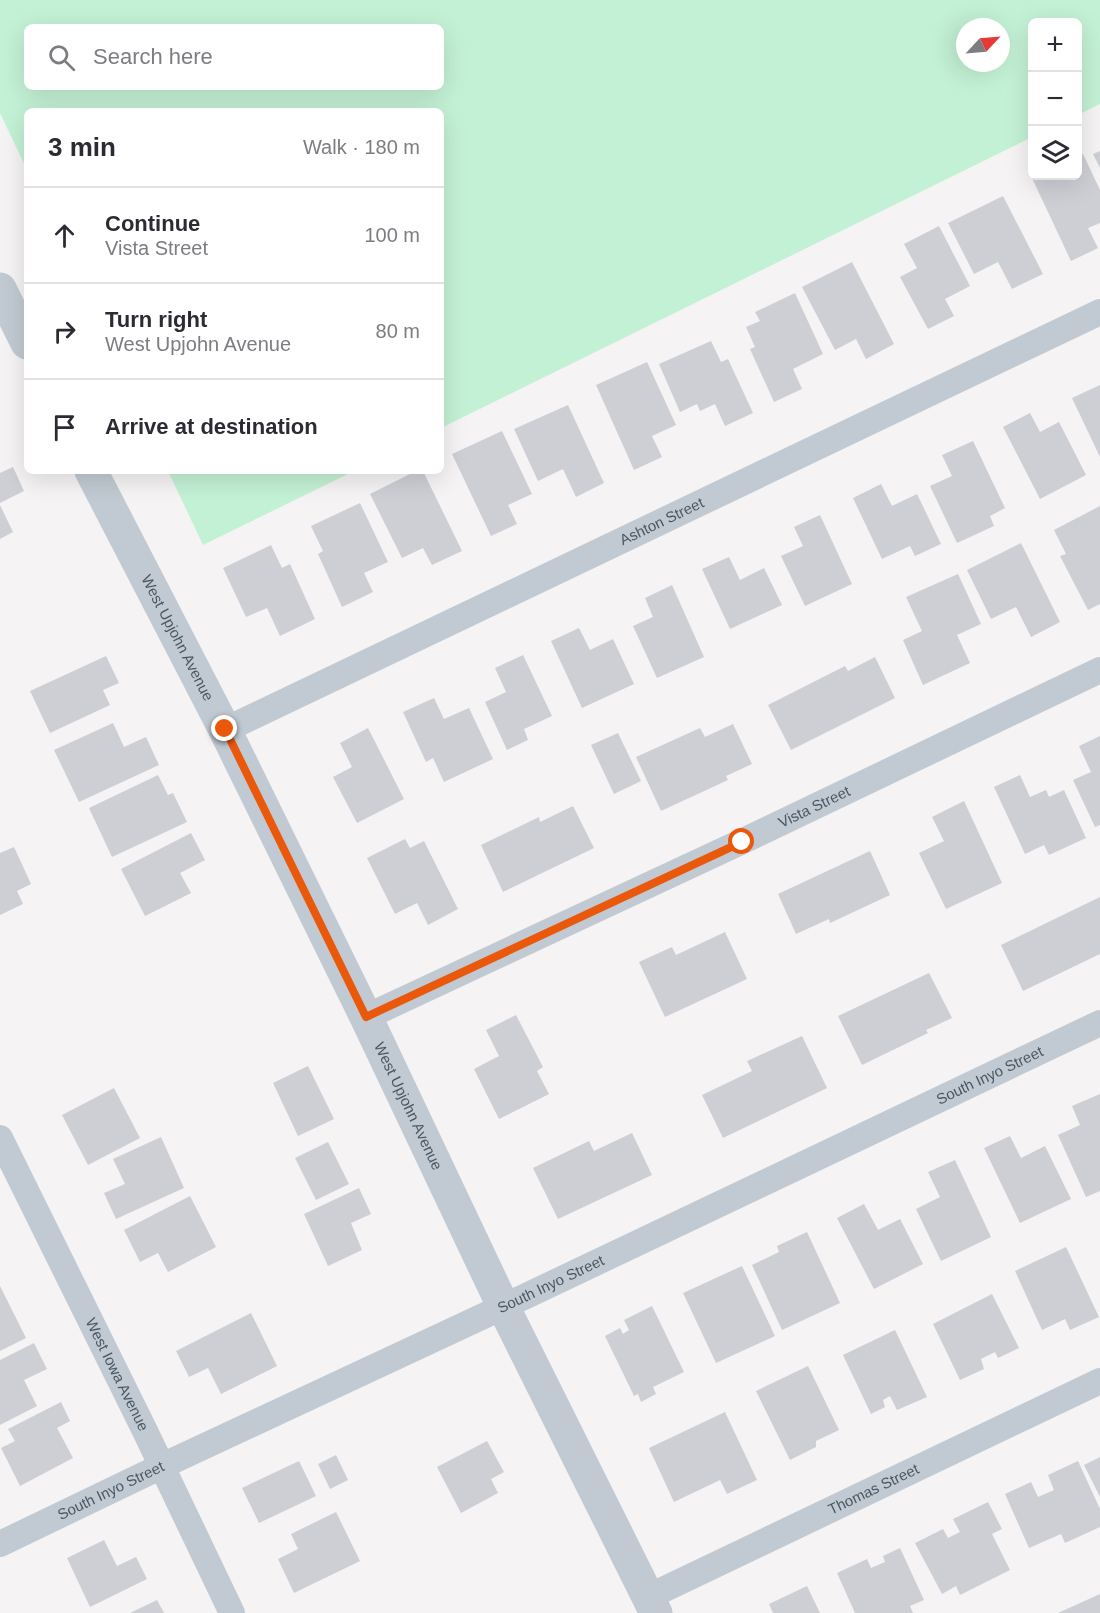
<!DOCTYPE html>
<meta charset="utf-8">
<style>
:root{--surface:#fff;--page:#f7f7f7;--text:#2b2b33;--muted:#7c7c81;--line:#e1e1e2}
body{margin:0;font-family:Helvetica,sans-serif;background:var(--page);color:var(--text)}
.controls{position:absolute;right:18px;top:18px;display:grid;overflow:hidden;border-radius:9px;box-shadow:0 6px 24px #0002}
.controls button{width:54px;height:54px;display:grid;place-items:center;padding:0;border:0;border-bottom:2px solid var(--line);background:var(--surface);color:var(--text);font:30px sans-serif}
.compass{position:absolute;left:956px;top:18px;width:54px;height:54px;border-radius:50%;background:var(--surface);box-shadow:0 6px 24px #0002;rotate:64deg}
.stop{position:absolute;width:18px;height:18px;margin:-14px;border:4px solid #ea580c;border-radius:50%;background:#fff}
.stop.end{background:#ea580c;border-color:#fff;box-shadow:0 2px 6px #0008}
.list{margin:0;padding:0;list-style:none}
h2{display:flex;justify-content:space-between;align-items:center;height:78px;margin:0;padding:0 24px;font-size:26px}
h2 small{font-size:20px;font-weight:400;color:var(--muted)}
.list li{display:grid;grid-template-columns:39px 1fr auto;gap:18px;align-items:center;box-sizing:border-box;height:96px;padding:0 24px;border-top:2px solid var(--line)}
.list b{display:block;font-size:22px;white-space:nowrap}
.list p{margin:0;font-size:20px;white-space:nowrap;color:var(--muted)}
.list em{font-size:20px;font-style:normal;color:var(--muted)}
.icon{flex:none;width:33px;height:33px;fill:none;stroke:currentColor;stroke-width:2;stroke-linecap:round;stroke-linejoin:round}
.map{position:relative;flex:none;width:1100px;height:1613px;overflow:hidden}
.search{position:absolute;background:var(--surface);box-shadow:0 6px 24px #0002;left:24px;top:24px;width:420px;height:66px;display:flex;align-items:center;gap:15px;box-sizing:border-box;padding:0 21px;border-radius:9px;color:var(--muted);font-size:22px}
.panel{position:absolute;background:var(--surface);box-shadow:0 6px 24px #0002;left:24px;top:108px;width:420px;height:366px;border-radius:9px}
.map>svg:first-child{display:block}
</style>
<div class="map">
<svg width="1100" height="1613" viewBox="0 0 1100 1613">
<rect width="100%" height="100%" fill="#f5f3f3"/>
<g fill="#c3f1d5" fill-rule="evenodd">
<path d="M0 0H1100V104L1078 115V22H1032V137L441 428V111H27V170L0 113ZM27 27H441V87H27ZM965 27H1001V63H965Z"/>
<path d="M168 471H354L203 545Z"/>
</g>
<g fill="#cdcfd5">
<path d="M1100 151V168L1093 154Z"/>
<path d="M1083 154 1100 190V223L1088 228 1098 248 1071 261 1032 178 1037 176H1078V156Z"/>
<path d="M1003 196 1043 274 1012 289 998 262 974 274 948 223Z"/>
<path d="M939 226 970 286 945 299 954 316 928 329 900 277 917 268 904 244Z"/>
<path d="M852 262 894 344 866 359 856 339 835 350 802 287Z"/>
<path d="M795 293 823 354 793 369 802 389 774 402 750 349 755 347 746 327 760 321 755 312Z"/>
<path d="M711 341 721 362 728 359 753 413 725 426 715 404 700 411 697 404 680 412 659 364Z"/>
<path d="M647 362 676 425 652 436 662 457 634 470 596 385Z"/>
<path d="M1100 385V457L1072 398Z"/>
<path d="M568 405 604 483 576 497 563 469 538 481 514 429Z"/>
<path d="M1030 413 1040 432 1059 422 1086 475 1040 499 1003 427Z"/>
<path d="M502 431 532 494 508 505 517 524 491 536 452 454Z"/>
<path d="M973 441 1005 508 990 516 994 526 957 543 930 486 952 476 942 455Z"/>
<path d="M13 467 24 491 0 503V473Z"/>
<path d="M416 471H423L462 551 432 565 423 548 402 558 370 494Z"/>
<path d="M881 484 892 506 917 494 941 544 915 556 910 546 882 559 853 498Z"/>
<path d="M360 503 388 562 364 573 373 592 342 607 318 554 323 551 311 526Z"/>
<path d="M0 505 13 532 0 539Z"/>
<path d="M1100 506V604L1088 610 1060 556 1066 554 1054 530Z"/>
<path d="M820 515 852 584 805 606 781 556 803 546 794 527Z"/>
<path d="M1021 543 1060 622 1031 637 1016 607 991 619 967 570Z"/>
<path d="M271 545 282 568 290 564 315 619 280 636 267 608 246 617 223 568Z"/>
<path d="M729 557 740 580 764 568 782 605 730 629 702 569Z"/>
<path d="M958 574 981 624 957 635 970 663 923 685 903 640 922 631 906 597Z"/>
<path d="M672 585 704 657 657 678 633 626 653 617 645 598Z"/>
<path d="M579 628 590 650 613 639 634 684 582 708 551 641Z"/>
<path d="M523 655 552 716 524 729 528 740 507 750 485 702 506 692 495 668Z"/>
<path d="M106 656 119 683 103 690 110 705 50 733 30 691Z"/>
<path d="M875 657 895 698 791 750 768 705 845 666 848 671Z"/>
<path d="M434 698 444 719 469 708 493 759 444 782 433 758 426 762 403 712Z"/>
<path d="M113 723 124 747 146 737 159 765 79 802 54 750Z"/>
<path d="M733 724 752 764 726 776 728 780 661 811 636 757 700 728 705 737Z"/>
<path d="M368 728 404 799 357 823 333 777 352 767 340 743Z"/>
<path d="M618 733 641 781 614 794 591 745Z"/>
<path d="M1100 736V825L1095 827 1073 780 1091 772 1079 746Z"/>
<path d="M158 775 168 795 173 793 187 822 112 857 89 808Z"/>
<path d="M1020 775 1030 797 1046 790 1049 797 1064 790 1086 838 1049 855 1044 845 1025 854 994 787Z"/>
<path d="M964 801 1002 883 946 909 919 853 944 841 932 817Z"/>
<path d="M573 806 594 848 503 892 481 845 539 817 540 822Z"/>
<path d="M191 833 205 860 180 873 191 893 145 916 121 869Z"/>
<path d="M405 839 410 848 424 841 458 909 428 925 417 903 395 914 367 858Z"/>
<path d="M14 847 31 884 17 891 23 904 0 915V853Z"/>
<path d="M870 851 890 895 830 923 829 919 796 934 778 894Z"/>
<path d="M1100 897V954L1023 991 1001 945Z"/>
<path d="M725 932 747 979 665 1017 639 962 672 947 676 955Z"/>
<path d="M929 973 952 1018 926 1030 928 1033 862 1065 838 1016Z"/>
<path d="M516 1015 543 1067 537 1071 549 1094 499 1119 474 1069 499 1056 486 1030Z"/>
<path d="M802 1036 827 1088 723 1138 702 1095 752 1071 747 1061Z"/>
<path d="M308 1066 334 1119 298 1136 273 1083Z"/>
<path d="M114 1088 140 1138 88 1165 62 1115Z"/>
<path d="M1100 1094V1191L1086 1197 1058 1135 1080 1125 1072 1106Z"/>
<path d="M632 1133 652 1175 558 1219 533 1168 589 1141 594 1151Z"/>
<path d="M1010 1136 1021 1158 1045 1146 1071 1199 1020 1223 984 1148Z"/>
<path d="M161 1137 184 1188 116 1219 104 1193 125 1184 113 1159Z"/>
<path d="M328 1142 349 1184 316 1200 295 1158Z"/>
<path d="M955 1160 991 1237 941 1261 916 1209 940 1197 928 1172Z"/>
<path d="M359 1188 371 1214 351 1223 362 1250 328 1266 304 1214Z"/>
<path d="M190 1196 216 1247 168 1272 158 1253 140 1262 124 1230Z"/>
<path d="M864 1204 878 1230 900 1219 923 1264 874 1289 837 1218Z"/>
<path d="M807 1232 840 1303 782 1330 752 1265 779 1252 777 1246Z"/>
<path d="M1066 1247 1099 1317 1070 1330 1065 1319 1042 1330 1015 1271Z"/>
<path d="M742 1266 775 1336 716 1363 683 1293Z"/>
<path d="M0 1286 26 1338 0 1351Z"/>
<path d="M992 1294 1019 1348 998 1358 995 1352 981 1359 984 1369 960 1380 933 1324Z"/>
<path d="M652 1306 684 1372 653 1387 656 1394 641 1402 638 1394 634 1396 605 1336 620 1328 623 1334 629 1330 624 1320Z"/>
<path d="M251 1313 277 1366 221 1394 208 1368 189 1377 176 1351Z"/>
<path d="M895 1330 927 1397 897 1410 890 1396 883 1400 885 1407 871 1414 843 1355Z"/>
<path d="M34 1343 47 1369 24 1380 37 1406 0 1425V1360Z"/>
<path d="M808 1366 839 1430 816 1441V1447L790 1460 756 1391Z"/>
<path d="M61 1402 70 1421 57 1428 73 1458 20 1486 1 1448 15 1441 8 1429Z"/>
<path d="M725 1412 757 1480 727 1494 720 1480 674 1502 649 1448Z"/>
<path d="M487 1441 504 1472 491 1479 498 1493 461 1513 437 1467Z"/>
<path d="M336 1455 348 1480 330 1489 318 1464Z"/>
<path d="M1100 1457V1497L1084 1465Z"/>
<path d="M299 1461 316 1496 259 1523 242 1488Z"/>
<path d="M1078 1461 1100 1509V1527L1065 1543 1061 1534 1029 1548 1005 1494 1031 1482 1038 1497 1054 1490 1048 1475Z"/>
<path d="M988 1502 1002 1529 992 1534 1010 1570 960 1595 956 1586 942 1594 915 1543 943 1529 948 1538 960 1532 953 1519Z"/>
<path d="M336 1512 360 1561 294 1593 278 1559 298 1549 291 1534Z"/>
<path d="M104 1540 117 1566 136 1557 147 1579 90 1607 67 1558Z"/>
<path d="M900 1548 924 1600 910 1606 913 1613H855L837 1573 867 1559 871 1568 885 1562 883 1556Z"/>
<path d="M807 1586 820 1613H773L769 1604Z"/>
<path d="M1100 1594V1613H1058Z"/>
<path d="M157 1600 164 1613H130Z"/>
</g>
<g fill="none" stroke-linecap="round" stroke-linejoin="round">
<g stroke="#c1cad2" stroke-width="26">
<path id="s1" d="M225 730 1100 312"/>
<path id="s2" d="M366 1017 743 841 1100 670"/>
<path id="s3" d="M0 1138 145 1431 232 1613"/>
<path id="s4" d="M0 1544 162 1466 524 1297 1100 1023"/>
<path id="s5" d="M648 1597 1100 1381"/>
</g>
<g stroke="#c1cad2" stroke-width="33">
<path d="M0 289 27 343"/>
<path id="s6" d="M91 471 225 730 366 1017 503 1306 656 1613"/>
</g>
</g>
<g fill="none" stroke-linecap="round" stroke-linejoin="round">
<path stroke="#ea580c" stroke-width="8" d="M225 729 366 1017 742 842"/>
</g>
<g text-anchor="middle" stroke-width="6" stroke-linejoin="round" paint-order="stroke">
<g font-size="15" fill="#4a5661" stroke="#fff">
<text dy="5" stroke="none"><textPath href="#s1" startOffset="484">Ashton Street</textPath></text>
<text dy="5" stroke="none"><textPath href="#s6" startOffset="188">West Upjohn Avenue</textPath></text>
<text dy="5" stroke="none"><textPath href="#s2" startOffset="495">Vista Street</textPath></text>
<text dy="5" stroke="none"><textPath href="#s4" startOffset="1095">South Inyo Street</textPath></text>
<text dy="5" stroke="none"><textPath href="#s6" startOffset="710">West Upjohn Avenue</textPath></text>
<text dy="5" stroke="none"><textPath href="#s4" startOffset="609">South Inyo Street</textPath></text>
<text dy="5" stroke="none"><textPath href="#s3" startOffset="264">West Iowa Avenue</textPath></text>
<text dy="5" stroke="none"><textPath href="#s5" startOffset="250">Thomas Street</textPath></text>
<text dy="5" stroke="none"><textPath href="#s4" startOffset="123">South Inyo Street</textPath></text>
</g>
</g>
</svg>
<div class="controls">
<button>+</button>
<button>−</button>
<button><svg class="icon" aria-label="layers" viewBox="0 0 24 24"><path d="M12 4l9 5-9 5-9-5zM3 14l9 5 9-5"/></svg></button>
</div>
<svg class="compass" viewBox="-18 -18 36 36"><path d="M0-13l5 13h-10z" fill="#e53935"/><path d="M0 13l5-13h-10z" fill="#7c7c81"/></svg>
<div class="stop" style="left:742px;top:842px"></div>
<div class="stop end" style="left:225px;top:729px"></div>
<div class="search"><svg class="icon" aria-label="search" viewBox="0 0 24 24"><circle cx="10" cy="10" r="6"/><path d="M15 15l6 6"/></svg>Search here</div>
<section class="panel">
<h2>3 min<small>Walk · 180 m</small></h2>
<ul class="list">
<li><svg class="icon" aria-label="ahead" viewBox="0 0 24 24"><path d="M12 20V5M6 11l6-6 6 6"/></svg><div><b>Continue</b><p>Vista Street</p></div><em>100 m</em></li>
<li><svg class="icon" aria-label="right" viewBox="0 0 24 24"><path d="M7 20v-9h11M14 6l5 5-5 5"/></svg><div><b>Turn right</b><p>West Upjohn Avenue</p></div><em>80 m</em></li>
<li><svg class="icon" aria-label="arrive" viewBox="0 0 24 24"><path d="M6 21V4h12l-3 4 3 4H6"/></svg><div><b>Arrive at destination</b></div></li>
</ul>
</section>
</div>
